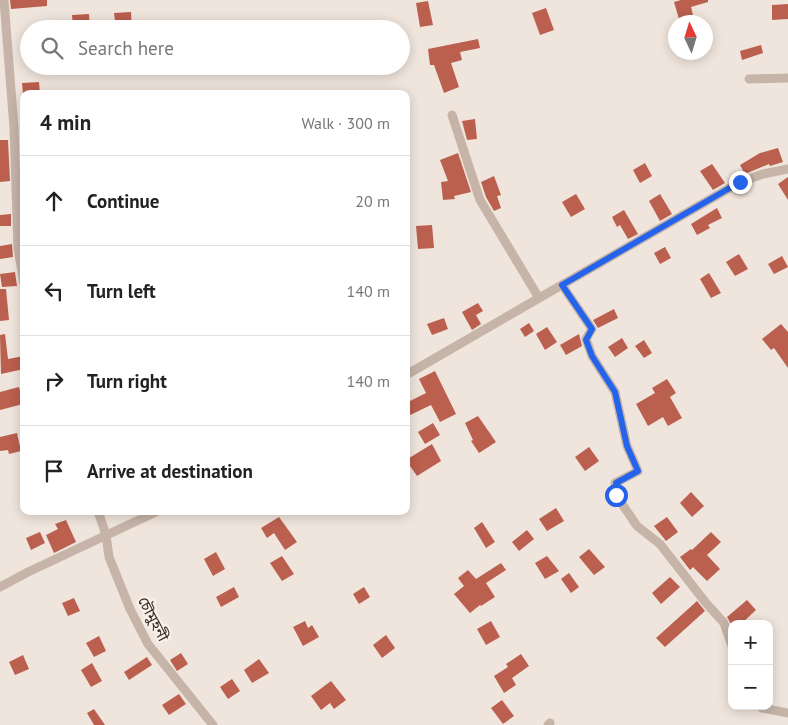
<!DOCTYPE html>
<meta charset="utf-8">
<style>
:root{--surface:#fff;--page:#f2f2f2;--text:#222;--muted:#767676;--line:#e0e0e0}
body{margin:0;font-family:"PT Sans","Noto Sans Bengali",sans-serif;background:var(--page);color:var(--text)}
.controls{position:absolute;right:15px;bottom:15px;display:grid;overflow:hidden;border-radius:10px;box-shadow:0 2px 12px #0003}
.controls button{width:45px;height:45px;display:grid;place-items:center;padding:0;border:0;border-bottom:1px solid var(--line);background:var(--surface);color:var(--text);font:25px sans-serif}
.compass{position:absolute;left:668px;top:15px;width:45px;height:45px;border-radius:50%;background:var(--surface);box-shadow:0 2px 12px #0003;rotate:356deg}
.stop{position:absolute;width:15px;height:15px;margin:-11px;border:4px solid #2563eb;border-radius:50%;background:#fff}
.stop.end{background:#2563eb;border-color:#fff;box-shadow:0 1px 5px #0008}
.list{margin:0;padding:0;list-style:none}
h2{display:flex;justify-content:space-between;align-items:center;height:65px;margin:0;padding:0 20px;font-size:21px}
h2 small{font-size:16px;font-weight:400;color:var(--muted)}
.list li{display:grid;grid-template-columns:32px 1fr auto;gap:15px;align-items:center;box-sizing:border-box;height:90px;padding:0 20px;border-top:1px solid var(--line)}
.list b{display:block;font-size:19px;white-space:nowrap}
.list em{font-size:16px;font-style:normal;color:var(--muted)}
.icon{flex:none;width:28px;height:28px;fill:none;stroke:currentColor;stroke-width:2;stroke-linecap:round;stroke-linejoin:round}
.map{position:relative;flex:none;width:788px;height:725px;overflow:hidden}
.search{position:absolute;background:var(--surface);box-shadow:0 2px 12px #0003;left:20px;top:20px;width:390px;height:55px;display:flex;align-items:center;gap:12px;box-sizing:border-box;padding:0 18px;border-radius:28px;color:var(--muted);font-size:19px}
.panel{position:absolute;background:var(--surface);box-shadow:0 2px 12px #0003;left:20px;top:90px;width:390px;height:425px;border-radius:10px}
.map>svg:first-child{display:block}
</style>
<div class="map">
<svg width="788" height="725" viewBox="0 0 788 725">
<rect width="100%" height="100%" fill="#f0e5dc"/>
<g fill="#bb5f4f">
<path d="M10 0H47V6L11 9Z"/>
<path d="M681 0H708V2L691 7 693 15 679 19 674 2Z"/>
<path d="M428 1 433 25 420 27 416 3Z"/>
<path d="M788 4V19L772 20V5Z"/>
<path d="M546 8 554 30 540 35 532 13Z"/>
<path d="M131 12 132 29H101V21H115L114 13Z"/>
<path d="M89 14 90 27 73 29 72 15Z"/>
<path d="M341 20 343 29H314V25Z"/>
<path d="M478 39 480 48 460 52 462 60 451 63 459 87 444 93 434 65H430L428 49Z"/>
<path d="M761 45 763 53 742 60 740 51Z"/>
<path d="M39 82 40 94H23L22 83Z"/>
<path d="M475 119 477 139 467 140 462 121Z"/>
<path d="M0 140H8L10 181 0 182Z"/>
<path d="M778 148 783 162 770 166 769 164 745 174 740 165 760 153Z"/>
<path d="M458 153 471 192 454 196 455 199 443 200 441 182 448 181 440 160Z"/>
<path d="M645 163 652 176 640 183 633 170Z"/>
<path d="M712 164 725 183 713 190 700 171Z"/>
<path d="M494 176 501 195 497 196 501 208 494 211 486 197 481 182Z"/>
<path d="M788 177V200L778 184Z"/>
<path d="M576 194 585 209 571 217 562 202Z"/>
<path d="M660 194 672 214 660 221 649 201Z"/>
<path d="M717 208 722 218 708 225 710 228 697 235 691 224Z"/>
<path d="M624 210 638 234 628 239 620 225 617 227 612 217Z"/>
<path d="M11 214V226H0V215Z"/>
<path d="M432 225 434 248 418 249 416 226Z"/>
<path d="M12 244 13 257 0 259V246Z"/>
<path d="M665 247 671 258 660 264 654 253Z"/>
<path d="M739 254 748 269 735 276 726 262Z"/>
<path d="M782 256 788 267 774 274 768 264Z"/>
<path d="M15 272 17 286 2 287 0 274Z"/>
<path d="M709 273 721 293 711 298 700 279Z"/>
<path d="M0 289H6L9 320 0 321Z"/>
<path d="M478 303 483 311 476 315 481 324 472 330 462 312Z"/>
<path d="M614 309 618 318 598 328 593 320Z"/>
<path d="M444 318 448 329 432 335 427 324Z"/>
<path d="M529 323 534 331 525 337 520 329Z"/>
<path d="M781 324 788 332V368L774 348 771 350 762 339Z"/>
<path d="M547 327 557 342 545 350 536 334Z"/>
<path d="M5 334 8 359 24 356V369L1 374 0 335Z"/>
<path d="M579 334 582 346 566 355 560 345Z"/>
<path d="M622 338 628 348 615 357 608 347Z"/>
<path d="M644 340 652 353 644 358 635 346Z"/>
<path d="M435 371 456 414 440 422 431 405 406 417V403L426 393 419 379Z"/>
<path d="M667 379 676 393 670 397 682 418 668 426 663 417 648 426 636 404 655 393 652 388Z"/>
<path d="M19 387 23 404 0 410V392Z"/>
<path d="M478 416 496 442 479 453 471 441 473 440 465 423Z"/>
<path d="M433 423 440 435 425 444 418 432Z"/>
<path d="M17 433 21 451 9 454 8 450 0 451V437Z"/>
<path d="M432 444 441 461 417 476 406 460Z"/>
<path d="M589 447 599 461 585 471 575 457Z"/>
<path d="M691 492 704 506 692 517 680 503Z"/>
<path d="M556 508 564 521 547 531 539 519Z"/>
<path d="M279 517 297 542 285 550 274 533 267 538 261 528Z"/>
<path d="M667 517 678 532 666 541 654 526Z"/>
<path d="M66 520 76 542 54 553 46 535 58 529 55 524Z"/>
<path d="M482 522 495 542 486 548 474 528Z"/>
<path d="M527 530 534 539 519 551 512 542Z"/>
<path d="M40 532 45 543 31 550 26 538Z"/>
<path d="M711 532 721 542 707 555 720 569 707 581 693 567 690 570 680 557 691 549 692 550Z"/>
<path d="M589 549 605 567 594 575 579 557Z"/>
<path d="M216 552 225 569 213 576 204 559Z"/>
<path d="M282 556 294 574 282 581 270 563Z"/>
<path d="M547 556 559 571 545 579 535 563Z"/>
<path d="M501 563 506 570 486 583 495 597 481 606 480 605 470 613 454 594 464 586 458 578 468 570 476 579Z"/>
<path d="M569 573 579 587 571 593 561 579Z"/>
<path d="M670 577 680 587 661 604 652 593Z"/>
<path d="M234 587 239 597 221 607 216 597Z"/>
<path d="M364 587 370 597 359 604 353 594Z"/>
<path d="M74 598 80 611 68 616 62 603Z"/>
<path d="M747 600 756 610 741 624H731L727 617Z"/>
<path d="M697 601 705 611 665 647 656 638Z"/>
<path d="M305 621 308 628 312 625 319 637 303 646 293 627Z"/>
<path d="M491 621 500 637 486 645 477 629Z"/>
<path d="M386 635 395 648 382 658 373 645Z"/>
<path d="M99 636 106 651 94 657 86 643Z"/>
<path d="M181 653 188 664 177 671 170 660Z"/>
<path d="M521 654 529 666 512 678 516 685 504 693 494 676 508 667 506 664Z"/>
<path d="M23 655 29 669 15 675 9 662Z"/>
<path d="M147 657 152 665 129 680 124 672Z"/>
<path d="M259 659 269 673 252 683 244 670Z"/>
<path d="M92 663 102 681 91 687 81 670Z"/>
<path d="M232 679 240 691 228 699 220 687Z"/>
<path d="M331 681 346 700 334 709 330 703 321 710 311 696Z"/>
<path d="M179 694 186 704 169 715 162 705Z"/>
<path d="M502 700 514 716 503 724 491 708Z"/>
<path d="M94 709 105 725H94L87 713Z"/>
</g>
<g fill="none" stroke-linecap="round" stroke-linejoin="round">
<g stroke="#c6b4a9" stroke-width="9">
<path d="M4 0 14 128 18 248 24 284"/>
<path d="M749 79 788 78"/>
<path d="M452 115 480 200 539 298"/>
<path d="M562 285 592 329 586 339 592 356 615 392 627 446 638 471 615 483 616 495 637 526 660 544 706 603 724 623 732 646"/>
<path d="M406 375 740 182 763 174 788 169"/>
<path d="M98 511 106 535 109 557 130 609 148 644 213 725"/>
<path d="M0 587 28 572 158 511"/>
<path d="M761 706 762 708 788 713"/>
<path d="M548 725 550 723"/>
</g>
</g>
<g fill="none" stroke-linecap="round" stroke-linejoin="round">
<path stroke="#2563eb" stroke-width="6" d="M616 495V483L638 471 627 446 615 392 592 356 586 340 592 329 562 285 740 182"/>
</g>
<g text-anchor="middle" stroke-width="5" stroke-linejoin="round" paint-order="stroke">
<g font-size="15" fill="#342b28" stroke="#f8efe8">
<text transform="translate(153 619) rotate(62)" y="5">চৌমুহনী</text>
</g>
</g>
</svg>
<div class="controls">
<button>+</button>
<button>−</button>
</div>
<svg class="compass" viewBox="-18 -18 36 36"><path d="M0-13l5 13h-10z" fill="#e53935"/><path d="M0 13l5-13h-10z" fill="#767676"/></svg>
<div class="stop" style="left:616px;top:495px"></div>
<div class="stop end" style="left:740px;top:182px"></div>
<div class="search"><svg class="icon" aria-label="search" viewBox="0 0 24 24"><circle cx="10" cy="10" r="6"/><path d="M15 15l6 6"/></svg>Search here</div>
<section class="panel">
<h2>4 min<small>Walk · 300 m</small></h2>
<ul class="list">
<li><svg class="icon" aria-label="ahead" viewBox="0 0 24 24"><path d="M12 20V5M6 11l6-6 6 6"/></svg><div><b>Continue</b></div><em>20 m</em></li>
<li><svg class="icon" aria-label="left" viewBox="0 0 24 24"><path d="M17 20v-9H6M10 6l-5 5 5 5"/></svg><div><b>Turn left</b></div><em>140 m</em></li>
<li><svg class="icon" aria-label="right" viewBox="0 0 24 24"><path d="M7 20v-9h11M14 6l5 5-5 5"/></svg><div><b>Turn right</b></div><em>140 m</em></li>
<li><svg class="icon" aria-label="arrive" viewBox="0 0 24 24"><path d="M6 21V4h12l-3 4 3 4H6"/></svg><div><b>Arrive at destination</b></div></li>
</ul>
</section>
</div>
